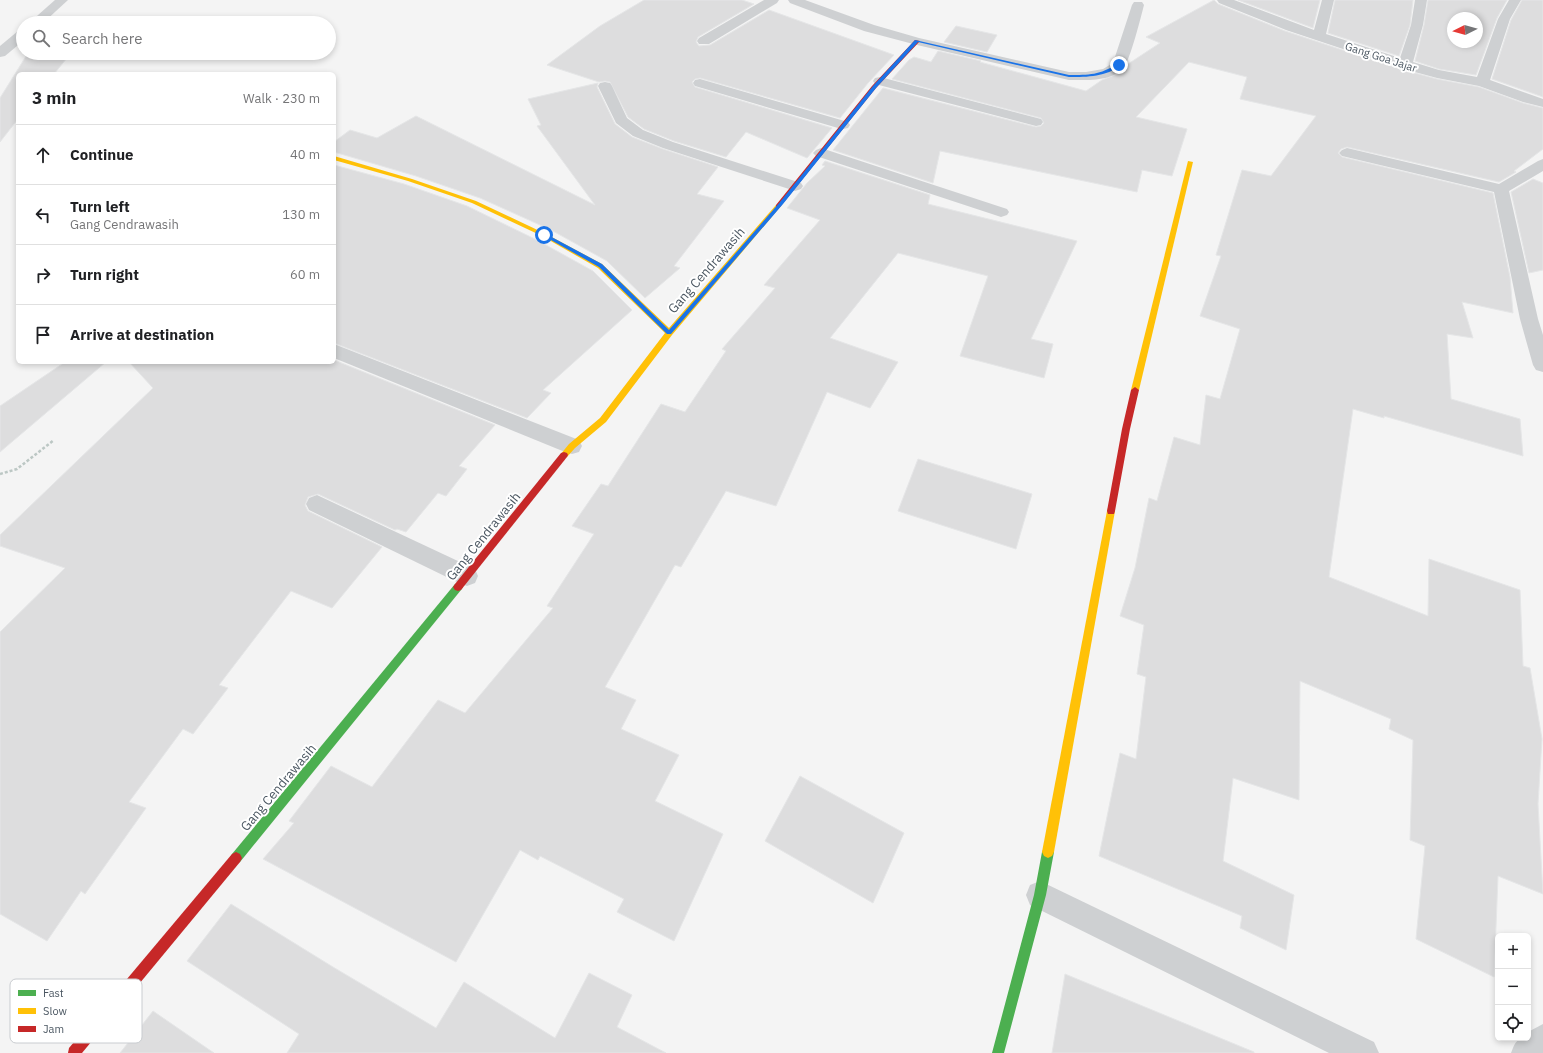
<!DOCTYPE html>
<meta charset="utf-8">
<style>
:root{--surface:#fff;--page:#f6f6f6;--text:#202124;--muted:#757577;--line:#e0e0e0}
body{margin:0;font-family:"IBM Plex Sans",sans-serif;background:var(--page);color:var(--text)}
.controls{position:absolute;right:12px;bottom:12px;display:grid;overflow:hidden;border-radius:6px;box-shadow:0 2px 6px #0003}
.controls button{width:36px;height:36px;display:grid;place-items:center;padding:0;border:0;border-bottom:1px solid var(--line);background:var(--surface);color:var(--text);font:20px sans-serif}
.compass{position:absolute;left:1447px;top:12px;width:36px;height:36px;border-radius:50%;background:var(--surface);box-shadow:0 2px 6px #0003;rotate:265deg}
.stop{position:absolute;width:12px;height:12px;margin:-9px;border:3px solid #1a73e8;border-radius:50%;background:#fff}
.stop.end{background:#1a73e8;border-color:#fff;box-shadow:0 1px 4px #0008}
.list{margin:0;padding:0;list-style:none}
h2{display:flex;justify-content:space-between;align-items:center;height:52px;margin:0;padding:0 16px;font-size:17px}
h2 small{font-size:13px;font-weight:400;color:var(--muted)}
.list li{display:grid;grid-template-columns:26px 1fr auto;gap:12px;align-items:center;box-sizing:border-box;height:60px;padding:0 16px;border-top:1px solid var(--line)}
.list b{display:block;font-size:15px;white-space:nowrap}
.list p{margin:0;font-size:13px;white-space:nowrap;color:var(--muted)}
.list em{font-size:13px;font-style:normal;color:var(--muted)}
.icon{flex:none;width:22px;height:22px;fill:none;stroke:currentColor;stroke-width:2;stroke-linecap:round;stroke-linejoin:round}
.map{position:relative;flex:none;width:1543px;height:1053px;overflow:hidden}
.search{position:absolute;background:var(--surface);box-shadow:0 2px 6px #0003;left:16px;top:16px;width:320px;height:44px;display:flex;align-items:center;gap:10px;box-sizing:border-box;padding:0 14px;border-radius:22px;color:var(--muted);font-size:15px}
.panel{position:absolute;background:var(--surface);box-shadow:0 2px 6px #0003;left:16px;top:72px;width:320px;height:292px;border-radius:6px}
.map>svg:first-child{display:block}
</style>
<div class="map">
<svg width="1543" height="1053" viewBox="0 0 1543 1053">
<rect width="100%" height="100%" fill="#f4f4f4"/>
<g fill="#ddddde" stroke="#e5e6e7" fill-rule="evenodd">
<path d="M644 0H742L754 4 698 37 696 42 699 46 710 45 769 10 894 55 868 83 840 118 700 78 695 79 692 82 695 87 832 128 807 158 746 132 726 157 674 141 644 129 628 117 610 82 605 81 599 82 547 65 600 26Z"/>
<path d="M1214 0 1218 4 1285 31 1400 69 1437 79 1479 87 1523 103 1543 108V149L1514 171 1516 172 1499 182 1347 147 1341 149 1338 153 1342 157 1493 193 1510 277 1513 313 1462 302 1473 338 1447 334 1451 399 1520 419 1523 456 1384 416V418L1353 409 1329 577 1428 616 1429 559 1520 590 1523 666 1530 668 1542 739 1538 804 1543 894 1498 876 1494 977 1416 939 1425 846 1410 840 1413 740 1389 729 1391 719 1300 681 1299 800 1233 778 1223 861 1294 895 1286 950 1240 928 1242 916 1099 856 1120 753 1136 759 1146 677 1137 674 1144 625 1120 616 1135 568 1149 498 1157 501 1174 437 1200 445 1206 395 1220 399 1240 329 1200 316 1221 256 1216 255 1242 170 1271 176 1316 116 1240 99 1247 77 1189 62 1136 117 1187 129 1172 176 1142 170 1137 192 940 151 933 183 833 150 883 88 1036 127 1041 126 1044 123 1041 118 892 79 909 60 914 57 931 62 938 51 981 61 980 62 1086 91 1102 80 1120 73 1128 64 1160 43 1146 37Z"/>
<path d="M1238 0H1320L1313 28Z"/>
<path d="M1335 0H1413L1410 25 1399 56 1328 33Z"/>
<path d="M1428 0H1507L1497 18 1476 75 1439 69 1415 61 1424 25ZM1453 18H1477V42H1453Z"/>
<path d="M1522 0H1543V97L1492 79 1511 20Z"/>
<path d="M956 26 997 35 987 52 944 42Z"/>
<path d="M28 53H71L54 74H18V119L0 142V98Z"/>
<path d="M598 83 597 87 615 124 632 137 663 149 718 167 697 194 724 201 674 266 680 268 645 298 607 261 551 230 480 198 416 176 334 152V142L350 130 377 138 416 116 595 205 537 126 541 125 528 99Z"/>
<path d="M825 161 930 195 928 204 1077 241 1031 339 1053 344 1044 378 960 356 988 276 898 253 830 338 898 362 870 408 827 392 776 506 726 491 681 567 675 565 605 687 636 700 621 729 679 755 655 801 723 834 674 941 617 912 624 899 540 856 538 860 520 850 456 962 263 859 294 823 289 821 331 766 372 787 438 700 465 713 553 608 547 606 594 534 572 526 601 484 608 486 661 404 685 412 726 351 722 349 775 288 764 285 820 220 787 208 807 183 825 166 822 165Z"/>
<path d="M334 165 404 184 467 206 537 240 593 271 632 310 543 390 551 393 527 418 334 343Z"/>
<path d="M1533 179 1543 183V270L1529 273 1511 192Z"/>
<path d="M334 360 495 425 459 466 467 469 446 496 438 493 406 532 397 529 395 530 318 494 308 497 305 505 308 511 382 547 332 608 291 591 219 685 228 688 193 734 183 729 129 802 146 808 85 894 81 891 47 941 0 914V632L65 568 0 546V535L153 388 129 362H334Z"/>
<path d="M65 362H106L0 452V406Z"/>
<path d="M918 459 1032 494 1016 549 898 511Z"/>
<path d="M800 776 904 833 873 903 765 841Z"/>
<path d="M231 904 333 967 436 1028 464 982 555 1038 589 973 632 995 617 1027 666 1053H287L299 1034 187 961Z"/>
<path d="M1065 974 1254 1052V1053H1052Z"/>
<path d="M153 1011 214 1053H120Z"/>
</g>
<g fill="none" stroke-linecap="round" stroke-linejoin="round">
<path stroke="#bcc7c4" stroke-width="2.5" stroke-dasharray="3 2" stroke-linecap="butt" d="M0 474 17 469 54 440"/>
<g fill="#ced0d2" fill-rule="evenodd">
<path d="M55 0H68L43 23H29Z"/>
<path d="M764 0H779L777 3 709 44H699L697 41 699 38Z"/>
<path d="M788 0H805L874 25 919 38 1069 72H1086L1103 69 1113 63 1132 5 1134 2H1142L1144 5C1141 17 1130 60 1124 67 1113 82 1086 80 1069 80L917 45 864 31 790 3Z"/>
<path d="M1217 0H1234L1314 30 1322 0H1334L1326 34 1400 58 1411 25 1415 0H1427L1423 25 1413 62 1439 70 1477 77 1498 19 1509 0H1521L1510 19 1490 80 1543 99V107L1523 102 1479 86 1437 78 1400 68 1286 30 1219 3Z"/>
<path d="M23 30V41L5 56 0 57V46L18 31Z"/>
<path d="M880 77 1041 119 1043 122 1041 125 1036 126 875 84 873 81 875 78Z"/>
<path d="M700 79 848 122 850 125 848 128 843 129 838 128 695 86 693 83 695 80Z"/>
<path d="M605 82 610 83 612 86 627 118 643 130 673 142 801 183 803 186 801 189 795 191 789 189 663 148 633 136 616 123 598 86 600 83Z"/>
<path d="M821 148 1007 209 1009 212 1007 215 1001 217 995 215 816 156 813 153 816 150Z"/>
<path d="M1347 148 1499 184 1538 161 1543 159V171L1509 191 1538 319 1543 335V372L1536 370 1533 365 1520 319 1494 192 1342 156 1339 153 1342 150Z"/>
<path d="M334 344 579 440 582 446 579 452 572 454 565 452 334 358Z"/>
<path d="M317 495 475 569 478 576 475 583 467 586 459 583 309 510 306 504 309 498Z"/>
<path d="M1040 881 1374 1042 1379 1053H1329L1030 905 1026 895 1030 885Z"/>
<path d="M1543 1024V1053H1511C1515 1043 1516 1038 1528 1038V1032Z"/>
</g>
<g fill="#4caf50" fill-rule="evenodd">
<path d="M458 583 461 584 463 587 461 590 240 862 236 864 232 862 230 858 232 854 455 584Z"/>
<path d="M1048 846 1052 848 1054 852 1046 895 1004 1053H992L1034 895 1042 852 1044 848Z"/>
</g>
<g fill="#ffc107" fill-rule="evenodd">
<path d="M334 156 412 179 476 201 546 234 602 264 669 328 776 205 781 206 672 335 606 422 575 448 567 457H561L560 455 569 444 600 418 665 333 598 268 542 236 472 203 408 181 334 160Z"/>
<path d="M1188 161 1193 162 1139 390 1135 393 1131 390Z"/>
<path d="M1111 507 1114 508 1115 511 1054 852 1052 856 1048 858 1044 856 1042 852 1107 511 1108 508Z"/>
</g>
<g fill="#c62828" fill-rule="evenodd">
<path d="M915 40 920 41 876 88 780 207H776V205L872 86Z"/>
<path d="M1135 387 1139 390 1130 429 1115 511 1114 514H1108L1107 511 1122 429 1131 390Z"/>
<path d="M564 452 567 453 568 455 567 457 461 590 458 591 455 590 453 587 455 584 561 453Z"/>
<path d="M236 852 240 854 242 858 240 862 82 1053H68L69 1048 232 854Z"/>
</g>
</g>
<path fill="#1a73e8" d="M915 40 1069 75C1089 75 1100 75 1117 64L1121 65C1106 77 1088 77 1069 77L918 42 876 88 783 204 671 334H667L599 267 542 235 546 234 602 264 669 330 780 202 873 86Z"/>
<g text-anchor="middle" stroke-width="4" stroke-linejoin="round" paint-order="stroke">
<g font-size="11" fill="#4a5661" stroke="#fff">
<text transform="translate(1381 57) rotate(18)" y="4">Gang Goa Jajar</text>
</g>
<g font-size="13" fill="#4a5661" stroke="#fff">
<text transform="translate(706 270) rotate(-49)" y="5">Gang Cendrawasih</text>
<text transform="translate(483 536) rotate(-51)" y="5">Gang Cendrawasih</text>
<text transform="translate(278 787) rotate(-50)" y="5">Gang Cendrawasih</text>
</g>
</g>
<rect x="10" y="979" width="132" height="64" rx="6" fill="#fff" stroke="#c9ccd0" stroke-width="1"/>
<rect x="18" y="990" width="18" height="6" fill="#4caf50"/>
<rect x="18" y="1008" width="18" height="6" fill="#ffc107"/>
<rect x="18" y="1026" width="18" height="6" fill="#c62828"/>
<g font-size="11" fill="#4a5661">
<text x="43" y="997">Fast</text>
<text x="43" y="1015">Slow</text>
<text x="43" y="1033">Jam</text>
</g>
</svg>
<div class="controls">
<button>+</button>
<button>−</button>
<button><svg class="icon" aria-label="locate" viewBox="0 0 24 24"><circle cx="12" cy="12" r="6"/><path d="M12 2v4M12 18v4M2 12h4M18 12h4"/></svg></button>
</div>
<svg class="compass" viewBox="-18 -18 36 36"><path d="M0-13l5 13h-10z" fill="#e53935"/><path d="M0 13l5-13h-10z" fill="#757577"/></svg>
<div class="stop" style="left:544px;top:235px"></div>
<div class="stop end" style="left:1119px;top:65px"></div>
<div class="search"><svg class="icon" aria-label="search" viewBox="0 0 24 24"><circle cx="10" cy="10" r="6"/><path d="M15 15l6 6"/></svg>Search here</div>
<section class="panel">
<h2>3 min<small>Walk · 230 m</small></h2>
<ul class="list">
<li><svg class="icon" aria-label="ahead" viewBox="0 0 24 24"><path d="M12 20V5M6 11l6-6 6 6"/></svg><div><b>Continue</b></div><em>40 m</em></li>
<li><svg class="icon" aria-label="left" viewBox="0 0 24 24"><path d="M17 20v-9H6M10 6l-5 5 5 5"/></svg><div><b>Turn left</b><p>Gang Cendrawasih</p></div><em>130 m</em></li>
<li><svg class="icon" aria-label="right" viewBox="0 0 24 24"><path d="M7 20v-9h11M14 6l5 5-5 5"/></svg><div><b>Turn right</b></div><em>60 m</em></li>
<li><svg class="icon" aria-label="arrive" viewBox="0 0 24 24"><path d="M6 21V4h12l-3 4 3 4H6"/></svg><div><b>Arrive at destination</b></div></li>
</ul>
</section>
</div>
